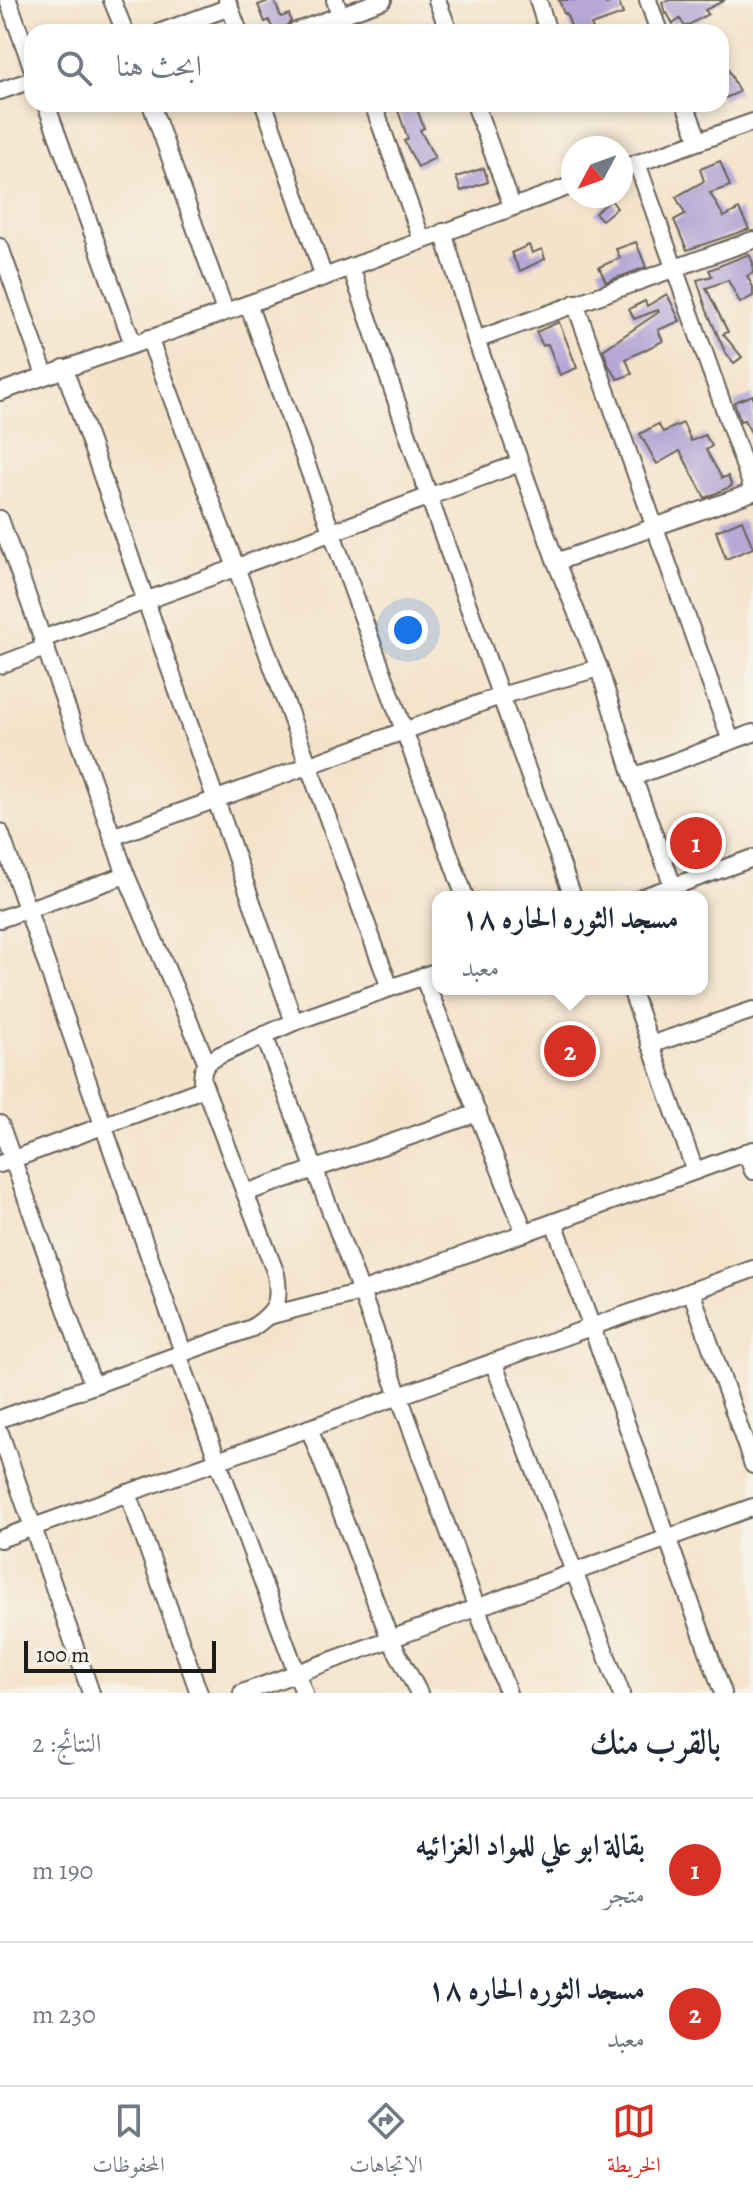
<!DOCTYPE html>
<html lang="ar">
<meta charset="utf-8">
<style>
:root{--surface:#fff;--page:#f2f2f3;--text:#1f2937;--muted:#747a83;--line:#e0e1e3;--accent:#d93025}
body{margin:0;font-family:Alegreya,Amiri,serif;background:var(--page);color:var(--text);direction:rtl}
.compass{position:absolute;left:561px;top:136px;width:72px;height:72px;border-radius:50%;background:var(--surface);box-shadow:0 4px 12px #0003;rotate:229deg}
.scale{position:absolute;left:24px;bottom:20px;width:192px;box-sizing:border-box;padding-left:8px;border:4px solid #1c1c1c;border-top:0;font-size:22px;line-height:28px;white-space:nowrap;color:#1c1c1c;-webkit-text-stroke:6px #f7f3e8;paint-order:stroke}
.you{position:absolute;left:408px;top:630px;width:28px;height:28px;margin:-20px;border:6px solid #fff;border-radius:50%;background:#1a73e8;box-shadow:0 0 0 12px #1a73e833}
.badge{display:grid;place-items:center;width:52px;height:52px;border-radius:50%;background:var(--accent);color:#fff;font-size:26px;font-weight:700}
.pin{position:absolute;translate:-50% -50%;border:4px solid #fff;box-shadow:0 2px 8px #0006}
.popup{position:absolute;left:432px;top:891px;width:276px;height:104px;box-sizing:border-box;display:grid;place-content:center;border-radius:16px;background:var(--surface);filter:drop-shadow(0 2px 6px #0005);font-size:26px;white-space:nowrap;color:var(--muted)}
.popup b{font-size:30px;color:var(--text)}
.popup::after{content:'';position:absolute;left:50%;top:100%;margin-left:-16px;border:16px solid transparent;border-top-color:var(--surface)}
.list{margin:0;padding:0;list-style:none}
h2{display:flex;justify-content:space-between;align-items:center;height:104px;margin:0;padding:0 32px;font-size:34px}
h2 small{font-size:26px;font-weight:400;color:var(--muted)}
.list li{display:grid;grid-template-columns:52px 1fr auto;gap:24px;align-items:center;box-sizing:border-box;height:144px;padding:0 32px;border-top:2px solid var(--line)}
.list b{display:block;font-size:30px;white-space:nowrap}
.list p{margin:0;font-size:26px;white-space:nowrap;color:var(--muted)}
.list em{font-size:26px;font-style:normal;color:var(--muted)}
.icon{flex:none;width:44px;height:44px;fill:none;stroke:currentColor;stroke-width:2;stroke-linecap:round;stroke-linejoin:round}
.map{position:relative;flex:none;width:753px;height:1693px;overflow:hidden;direction:ltr}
.search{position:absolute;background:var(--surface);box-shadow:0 4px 12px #0003;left:24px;right:24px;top:24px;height:88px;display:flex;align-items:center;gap:20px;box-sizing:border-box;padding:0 28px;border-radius:24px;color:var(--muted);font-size:30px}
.sheet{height:392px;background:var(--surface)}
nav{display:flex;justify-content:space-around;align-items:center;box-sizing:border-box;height:112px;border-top:2px solid var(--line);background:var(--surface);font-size:22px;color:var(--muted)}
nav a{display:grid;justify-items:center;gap:4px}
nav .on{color:var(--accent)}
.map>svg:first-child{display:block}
</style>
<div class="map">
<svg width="753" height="1693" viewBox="0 0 753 1693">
<rect width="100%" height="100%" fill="#f7f3e8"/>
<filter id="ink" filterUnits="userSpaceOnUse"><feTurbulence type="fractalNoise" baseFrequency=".0125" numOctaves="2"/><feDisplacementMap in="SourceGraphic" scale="16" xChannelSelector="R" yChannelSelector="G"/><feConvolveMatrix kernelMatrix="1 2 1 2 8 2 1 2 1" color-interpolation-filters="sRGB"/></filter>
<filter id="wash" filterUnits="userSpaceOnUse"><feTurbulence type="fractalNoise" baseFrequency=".006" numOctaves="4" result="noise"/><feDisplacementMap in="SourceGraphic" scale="32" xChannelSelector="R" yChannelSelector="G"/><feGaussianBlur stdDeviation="1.8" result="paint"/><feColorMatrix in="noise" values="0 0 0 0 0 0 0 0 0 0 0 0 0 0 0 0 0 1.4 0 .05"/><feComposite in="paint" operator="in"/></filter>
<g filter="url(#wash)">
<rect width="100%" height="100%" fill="#f4e3cb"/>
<g id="blocks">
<g fill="#b6a7d6">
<path d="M271 0H274L281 17 289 14 291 21 280 32H274L269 20 265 22 258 5Z"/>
<path d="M559 0H605L606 4 618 0 623 14 591 25 594 32H573L566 13 564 14Z"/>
<path d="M671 0H725L705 10 708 14 685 27 680 19 673 24 667 13 665 14 662 2Z"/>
<path d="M721 54 739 92 721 100Z"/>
<path d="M409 104H415L424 128 420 130 435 158 418 167 404 141 408 139 397 108Z"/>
<path d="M720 161 730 186 710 193 724 217 739 209 749 229 687 250 674 220 685 214 676 197 704 181 700 169Z"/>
<path d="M484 168 488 182 461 191 456 177Z"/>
<path d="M611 200 617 208 602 220 595 213Z"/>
<path d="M636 242 646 267 606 282 599 267 620 258 616 249Z"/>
<path d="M529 245 532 253 542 249 545 259 520 271 511 253Z"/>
<path d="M749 254 753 263V273L747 276 753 287V296L740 303 728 280 706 288 728 332 723 334 742 357 734 363 725 352 707 311 697 280 712 276 709 270Z"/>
<path d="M667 294 680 321 658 330 663 341 626 359 632 374 618 379 609 366 603 350 659 312 658 310 634 319 629 309 645 301 647 306Z"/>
<path d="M559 322 577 368 560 375 548 344 543 346 536 332Z"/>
<path d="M753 395V436L744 420 740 421 734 402Z"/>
<path d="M683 423 691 441 705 435 712 446 706 450 722 478 728 476 732 486 705 498 680 451 657 464 640 434 658 424 663 432Z"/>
<path d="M742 520 753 548 726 559 716 531Z"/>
</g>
</g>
</g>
<g filter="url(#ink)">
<use href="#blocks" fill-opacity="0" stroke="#686259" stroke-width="2"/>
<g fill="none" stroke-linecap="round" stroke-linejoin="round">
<g stroke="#686259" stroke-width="20">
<g id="minor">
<path d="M8 0 32 67"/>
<path d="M112 0 125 32"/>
<path d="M227 0 239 32"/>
<path d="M335 0 346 32"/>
<path d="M437 0 449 32"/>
<path d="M538 0 548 32"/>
<path d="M648 0 659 32"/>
<path d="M161 32 230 7"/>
<path d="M294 32 383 0"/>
<path d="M0 91 32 80"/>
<path d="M46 104 133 344"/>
<path d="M151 104 225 311"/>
<path d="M264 104 324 277"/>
<path d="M373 104 422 240"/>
<path d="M475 104 512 206"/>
<path d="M685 104 699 141"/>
<path d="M637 163 753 490"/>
<path d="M621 169 753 122"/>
<path d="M443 232 476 340 556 562 599 668 633 777 673 886"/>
<path d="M0 247 45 375"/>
<path d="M351 267 429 497 573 897"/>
<path d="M575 303 731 741"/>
<path d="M248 304 465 897"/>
<path d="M149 338 236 567 390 988"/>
<path d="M476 340 753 240"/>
<path d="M64 368 294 1022"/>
<path d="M0 392 324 277 573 185"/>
<path d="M0 519 126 875 207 1063"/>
<path d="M556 562 753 492"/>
<path d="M42 639 520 463"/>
<path d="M0 665 45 648"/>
<path d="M633 777 753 733"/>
<path d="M0 832 183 1352"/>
<path d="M112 837 500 696 599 668"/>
<path d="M643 897 753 858"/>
<path d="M0 919 126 875"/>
<path d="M423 976 525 1233"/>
<path d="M631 989 695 1171"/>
<path d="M264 1035 361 1292 508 1693"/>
<path d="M650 1045 753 1010"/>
<path d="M0 1124 93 1385"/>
<path d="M746 1152 753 1171"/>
<path d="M0 1164 205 1088"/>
<path d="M245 1193 478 1113"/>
<path d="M554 1222 723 1693"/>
<path d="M691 1291 753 1465"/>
<path d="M268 1316 361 1292 753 1150"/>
<path d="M178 1354 304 1693"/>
<path d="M493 1362 621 1693"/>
<path d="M0 1419 252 1328C276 1311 281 1304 276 1274L205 1088 202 1080 203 1071 207 1063 220 1055 294 1022 438 971"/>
<path d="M309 1428 390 1639 419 1693"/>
<path d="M0 1433 91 1693"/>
<path d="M128 1493 199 1693"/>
<path d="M0 1539 753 1269"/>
<path d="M242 1693 753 1507"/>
</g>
</g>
<use href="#minor" stroke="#fff" stroke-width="16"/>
</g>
</g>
</svg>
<svg class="compass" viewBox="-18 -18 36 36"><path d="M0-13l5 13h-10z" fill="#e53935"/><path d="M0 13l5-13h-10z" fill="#747a83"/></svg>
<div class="scale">100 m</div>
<div class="you"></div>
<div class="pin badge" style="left:696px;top:843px">1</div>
<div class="pin badge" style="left:570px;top:1051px">2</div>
<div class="popup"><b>مسجد الثوره الحاره ١٨</b>معبد</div>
<div class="search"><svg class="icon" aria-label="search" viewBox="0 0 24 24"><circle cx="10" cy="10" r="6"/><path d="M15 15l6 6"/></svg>ابحث هنا</div>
</div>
<section class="sheet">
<h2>بالقرب منك<small>النتائج: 2</small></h2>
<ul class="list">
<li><span class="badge">1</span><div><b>بقالة ابو علي للمواد الغزائيه</b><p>متجر</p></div><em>190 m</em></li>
<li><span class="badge">2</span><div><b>مسجد الثوره الحاره ١٨</b><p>معبد</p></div><em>230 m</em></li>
</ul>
</section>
<nav>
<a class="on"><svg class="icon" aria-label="map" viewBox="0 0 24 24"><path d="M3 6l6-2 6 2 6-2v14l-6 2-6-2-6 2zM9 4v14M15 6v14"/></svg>الخريطة</a>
<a><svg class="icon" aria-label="directions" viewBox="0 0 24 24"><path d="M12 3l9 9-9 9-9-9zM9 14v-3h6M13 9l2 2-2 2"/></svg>الاتجاهات</a>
<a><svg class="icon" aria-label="saved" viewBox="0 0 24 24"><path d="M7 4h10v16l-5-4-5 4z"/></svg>المحفوظات</a>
</nav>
